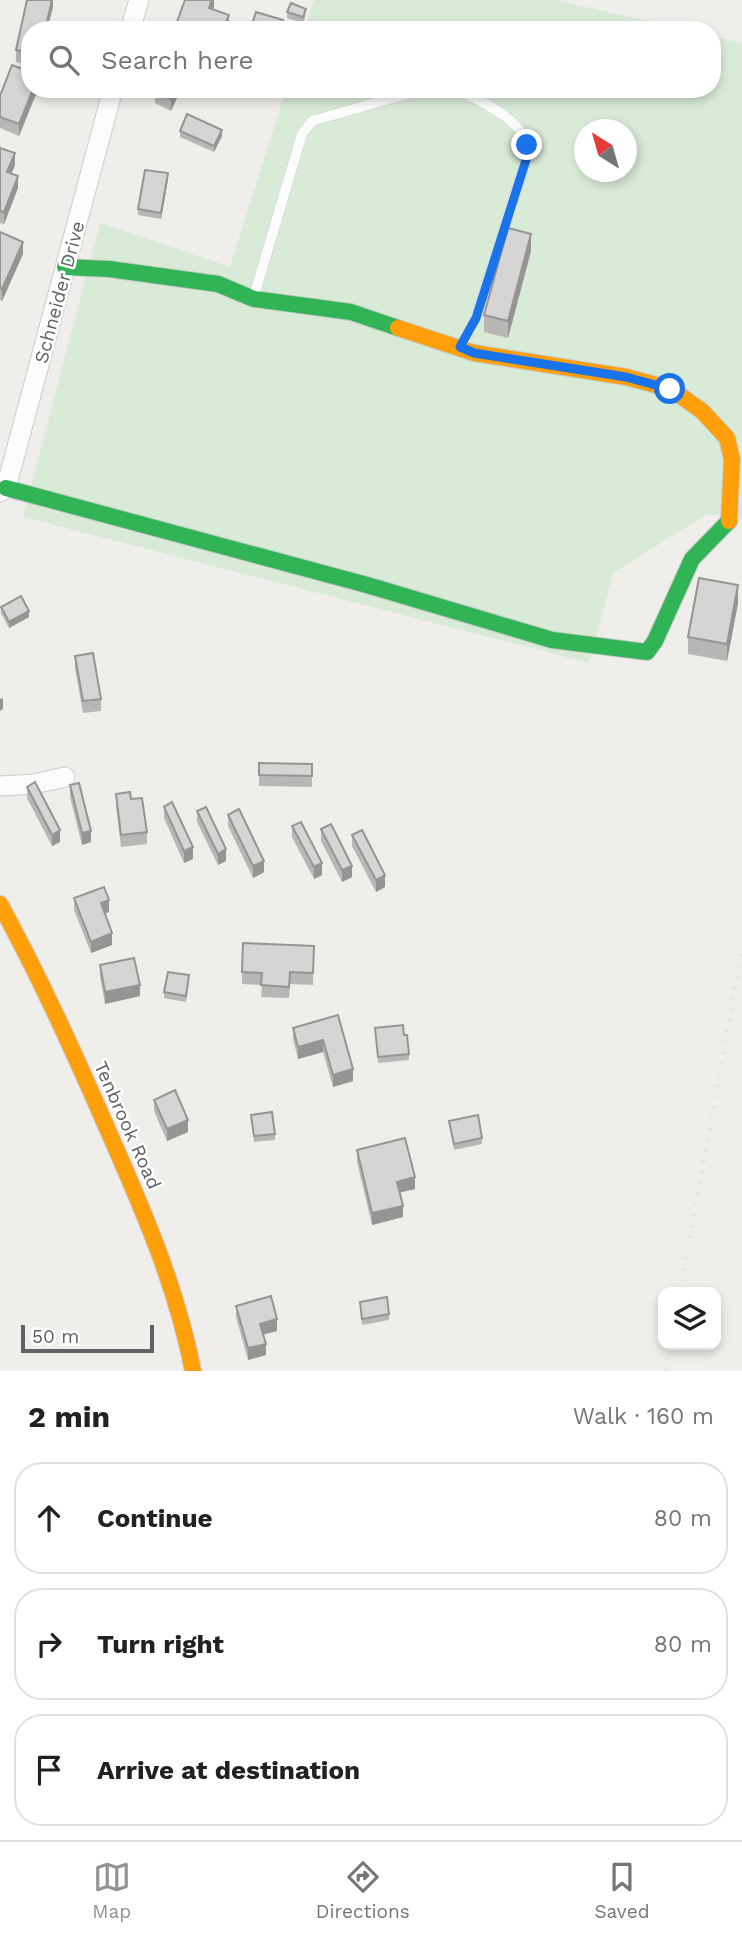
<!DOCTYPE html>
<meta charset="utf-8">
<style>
:root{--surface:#fff;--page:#f2f2f2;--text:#202124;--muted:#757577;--line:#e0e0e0;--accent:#919496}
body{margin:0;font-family:"Work Sans",sans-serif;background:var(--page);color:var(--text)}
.controls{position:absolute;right:21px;bottom:21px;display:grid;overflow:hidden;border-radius:14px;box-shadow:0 4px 10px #0003}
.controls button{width:63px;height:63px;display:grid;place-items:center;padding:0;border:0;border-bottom:2px solid var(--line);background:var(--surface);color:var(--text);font:35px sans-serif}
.compass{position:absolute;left:574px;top:119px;width:63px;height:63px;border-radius:50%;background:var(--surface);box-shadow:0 4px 10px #0003;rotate:323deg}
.scale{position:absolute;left:21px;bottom:18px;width:133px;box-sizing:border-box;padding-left:7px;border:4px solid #5f6368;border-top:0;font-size:19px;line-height:24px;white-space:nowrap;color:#5f6368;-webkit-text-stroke:5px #fff;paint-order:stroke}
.stop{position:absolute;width:21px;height:21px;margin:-16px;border:5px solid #1a73e8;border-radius:50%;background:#fff}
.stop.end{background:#1a73e8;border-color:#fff;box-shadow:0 2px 7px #0008}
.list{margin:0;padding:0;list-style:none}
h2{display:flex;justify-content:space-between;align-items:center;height:91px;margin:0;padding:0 28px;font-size:30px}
h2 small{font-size:23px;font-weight:400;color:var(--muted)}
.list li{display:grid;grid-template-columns:46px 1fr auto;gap:21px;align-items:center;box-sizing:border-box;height:112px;margin:0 14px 14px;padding:0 14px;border:2px solid var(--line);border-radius:28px}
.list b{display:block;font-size:26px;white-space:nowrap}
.list em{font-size:23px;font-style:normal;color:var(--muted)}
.icon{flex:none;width:38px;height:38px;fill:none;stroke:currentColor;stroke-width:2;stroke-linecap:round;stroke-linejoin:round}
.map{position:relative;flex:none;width:742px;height:1371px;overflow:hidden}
.search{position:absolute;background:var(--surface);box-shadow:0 4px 10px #0003;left:21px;right:21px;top:21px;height:77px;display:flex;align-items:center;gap:18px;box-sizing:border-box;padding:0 24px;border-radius:28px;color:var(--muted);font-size:26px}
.sheet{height:469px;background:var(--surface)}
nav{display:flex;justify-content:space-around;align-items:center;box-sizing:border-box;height:98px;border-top:2px solid var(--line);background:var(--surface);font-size:19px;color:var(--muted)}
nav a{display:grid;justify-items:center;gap:4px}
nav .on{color:var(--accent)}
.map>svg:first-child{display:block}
</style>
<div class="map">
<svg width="742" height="1371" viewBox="0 0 742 1371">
<rect width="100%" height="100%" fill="#efeeea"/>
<g fill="#d8ebd6" fill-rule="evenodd">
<path d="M314 0H556L686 30H304Z"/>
<path d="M712 36 742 43V520L707 514 613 573 589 663 23 517 100 223 230 267 286 89H712ZM584 130H626V172H584Z"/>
</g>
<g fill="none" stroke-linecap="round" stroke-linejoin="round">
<g stroke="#cbcccc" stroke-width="11">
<g id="lane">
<path d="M454 89C476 98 502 110 518 128 526 137 526 149 526 160L476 318 461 347"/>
<path d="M254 296 302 134 312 121 399 96 430 89"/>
</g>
</g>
<g stroke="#cbcccc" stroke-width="21">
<g id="street">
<path d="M130 30 139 0"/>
<path d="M0 492 6 488 113 89"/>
<path d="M0 786 34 784 65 777"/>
</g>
</g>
<g stroke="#cacacb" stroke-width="18">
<g id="fast">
<path d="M65 267 109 269 218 284 254 299 351 312 398 328"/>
<path d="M6 488 367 585 552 640 647 652 655 641 692 559 729 521"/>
</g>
</g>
<g stroke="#cacacb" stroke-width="18">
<g id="slow">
<path d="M398 328 474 353 626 377 671 389 702 411 727 438 732 459 729 521"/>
<path d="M0 904C41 979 76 1057 110 1135 144 1212 177 1288 193 1371"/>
</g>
</g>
<use href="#lane" stroke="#fdfcfc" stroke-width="10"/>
<use href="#street" stroke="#fdfcfc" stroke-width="19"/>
<use href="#fast" stroke="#30b455" stroke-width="16"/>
<use href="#slow" stroke="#ff9f0a" stroke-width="16"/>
<g stroke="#e4e4e4" stroke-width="5" stroke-dasharray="2 9" stroke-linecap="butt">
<path d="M680 1292 742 949"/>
<path d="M666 1371 670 1345"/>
</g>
</g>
<g fill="#b8b7b5">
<path d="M27 0H53V7L47 30H30V65L16 62V50Z"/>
<path d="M287 12 306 15 303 23 287 18Z"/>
<path d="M30 89H38L19 136 0 128V96Z"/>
<path d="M147 89H181L171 111 155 103V96L147 92Z"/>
<path d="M180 131 222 136 214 152 180 137Z"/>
<path d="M0 148 15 165 11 174 18 188 4 224 0 223Z"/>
<path d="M168 179 161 219 138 215V209Z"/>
<path d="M0 232 23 254 2 301 0 300Z"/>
<path d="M531 251 508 338 484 332V315Z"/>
<path d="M738 603 727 661 688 654V637Z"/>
<path d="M1 607 29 617 9 628 1 613Z"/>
<path d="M75 656 101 699V711L83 713 75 668Z"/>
<path d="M312 764V787L259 786V775Z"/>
<path d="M70 785 91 842 82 845 70 797Z"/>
<path d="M27 787 60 842 52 846 27 798Z"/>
<path d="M116 794 131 799 147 832V844L121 847 116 806Z"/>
<path d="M164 807 193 859 184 863 164 818Z"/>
<path d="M197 811 226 861 218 865 197 822Z"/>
<path d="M228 815 264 872 253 878 228 826Z"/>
<path d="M292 826 322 875 314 879 292 837Z"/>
<path d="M321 829 352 877 342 882 321 841Z"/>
<path d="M352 835 385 887 376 892 352 846Z"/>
<path d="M74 898 109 912 105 913 112 945 91 953 74 910Z"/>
<path d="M314 946 313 985 290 984 289 998 261 997 262 985 242 984V972Z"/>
<path d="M100 965 140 996 105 1004 100 977Z"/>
<path d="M189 981 186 1002 164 998V992Z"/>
<path d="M338 1015 353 1081 333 1087 323 1052 298 1059 293 1039V1028Z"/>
<path d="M375 1028 404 1035 409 1054V1060L378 1063Z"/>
<path d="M154 1100 188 1132 167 1141 154 1111Z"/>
<path d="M251 1115 275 1134V1140L254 1142Z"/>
<path d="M449 1121 482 1138V1144L454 1150Z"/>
<path d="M357 1150 415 1189 399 1193 403 1217 372 1225 357 1162Z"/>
<path d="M360 1302 389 1314V1320L362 1325Z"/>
<path d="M236 1306 277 1331 263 1335 266 1355 248 1360 236 1317Z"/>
</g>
<g fill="#969594">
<path d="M52 0H53V7L47 30H45Z"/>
<path d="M212 0H214V7L209 20V8Z"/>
<path d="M229 15V27L227 30H223Z"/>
<path d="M33 89H38L19 136V124Z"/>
<path d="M176 89H181L171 111V99Z"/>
<path d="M222 130V136L214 152V146Z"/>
<path d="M15 153V165L7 184V172Z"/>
<path d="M168 173V179L161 219V213Z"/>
<path d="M18 176V188L4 224V212Z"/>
<path d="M531 234V251L508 338V321Z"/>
<path d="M23 242V254L2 301V289Z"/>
<path d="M738 585V603L727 661V644Z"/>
<path d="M29 611V617L9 628V622Z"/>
<path d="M3 698V709L0 711V699Z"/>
<path d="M60 830V842L52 846V835Z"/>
<path d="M91 831V842L82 845V833Z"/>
<path d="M193 847V859L184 863V851Z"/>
<path d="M226 849V861L218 865V854Z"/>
<path d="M264 861V872L253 878V866Z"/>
<path d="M322 863V875L314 879V867Z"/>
<path d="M352 866V877L342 882V870Z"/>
<path d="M385 875V887L376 892V880Z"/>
<path d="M109 900V912L101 915V903Z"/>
<path d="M112 933V945L91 953V942Z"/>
<path d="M140 985V996L105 1004V992Z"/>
<path d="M323 1040V1052L298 1059V1047Z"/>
<path d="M353 1069V1081L333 1087V1075Z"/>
<path d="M188 1120V1132L167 1141V1129Z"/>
<path d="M415 1177V1189L397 1193V1182Z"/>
<path d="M403 1206V1217L372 1225V1213Z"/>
<path d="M277 1319V1331L260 1335V1324Z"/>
<path d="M266 1344V1355L248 1360V1348Z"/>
</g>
<g fill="#d6d5d3" stroke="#969594" stroke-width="2">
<path d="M27 0H52L45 30H30V53L16 50Z"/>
<path d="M185 0H212L209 8 229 15 223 30H174Z"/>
<path d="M291 3 306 9 303 17 287 12Z"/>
<path d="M256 12 283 20 280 30H250Z"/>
<path d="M12 65 30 72V89H33L19 124 0 117V96Z"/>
<path d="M156 89H176L171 99 155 92Z"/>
<path d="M187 114 222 130 214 146 180 131Z"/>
<path d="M0 148 15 153 7 172 18 176 4 212 0 211Z"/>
<path d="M145 170 168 173 161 213 138 209Z"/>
<path d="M508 228 531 234 508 321 484 315Z"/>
<path d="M0 232 23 242 2 289 0 288Z"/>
<path d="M699 578 738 585 727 644 688 637Z"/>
<path d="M21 596 29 611 9 622 1 607Z"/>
<path d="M93 653 101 699 83 701 75 656Z"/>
<path d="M259 763 312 764V776L259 775Z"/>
<path d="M35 782 60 830 52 835 27 787Z"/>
<path d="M79 783 91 831 82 833 70 785Z"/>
<path d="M130 792 131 799 142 798 147 832 121 835 116 794Z"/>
<path d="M172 802 193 847 184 851 164 807Z"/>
<path d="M206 807 226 849 218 854 197 811Z"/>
<path d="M239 809 264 861 253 866 228 815Z"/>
<path d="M301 822 322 863 314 867 292 826Z"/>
<path d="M331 824 352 866 342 870 321 829Z"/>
<path d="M362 830 385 875 376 880 352 835Z"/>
<path d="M104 887 109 900 101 903 112 933 91 942 74 898Z"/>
<path d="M243 943 314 946 313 973 290 972 289 987 261 985 262 973 242 972Z"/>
<path d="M134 958 140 985 105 992 100 965Z"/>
<path d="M168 972 189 975 186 996 164 992Z"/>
<path d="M338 1015 353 1069 333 1075 323 1040 298 1047 293 1028Z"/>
<path d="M403 1025 404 1035H407L409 1054 378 1057 375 1028Z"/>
<path d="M175 1090 188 1120 167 1129 154 1100Z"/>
<path d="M272 1112 275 1134 254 1136 251 1115Z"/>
<path d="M478 1115 482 1138 454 1144 449 1121Z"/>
<path d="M405 1138 415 1177 397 1182 403 1206 372 1213 357 1150Z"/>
<path d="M271 1296 277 1319 260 1324 266 1344 248 1348 236 1306Z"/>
<path d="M387 1297 389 1314 362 1319 360 1302Z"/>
</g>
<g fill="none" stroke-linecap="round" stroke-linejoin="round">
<path stroke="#1a73e8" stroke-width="9" d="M527 145 526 160 476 318 460 347 474 353 626 377 670 389"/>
</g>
<g text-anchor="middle" stroke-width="5" stroke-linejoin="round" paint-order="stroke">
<g font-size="19" fill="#5f6368" stroke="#fff">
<text transform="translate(59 292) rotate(-75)" y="7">Schneider Drive</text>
<text transform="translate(128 1125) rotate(66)" y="7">Tenbrook Road</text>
</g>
</g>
</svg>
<div class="controls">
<button><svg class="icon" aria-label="layers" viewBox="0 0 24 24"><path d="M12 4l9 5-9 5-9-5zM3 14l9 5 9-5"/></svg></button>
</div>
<svg class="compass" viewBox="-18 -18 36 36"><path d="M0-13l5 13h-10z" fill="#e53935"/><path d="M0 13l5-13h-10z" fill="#757577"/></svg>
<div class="scale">50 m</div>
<div class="stop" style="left:670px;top:389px"></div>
<div class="stop end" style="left:527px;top:145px"></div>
<div class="search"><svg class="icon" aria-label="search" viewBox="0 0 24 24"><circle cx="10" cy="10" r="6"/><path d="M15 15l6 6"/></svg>Search here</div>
</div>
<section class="sheet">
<h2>2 min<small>Walk · 160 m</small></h2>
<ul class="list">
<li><svg class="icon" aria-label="ahead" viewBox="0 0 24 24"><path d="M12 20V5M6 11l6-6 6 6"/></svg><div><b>Continue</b></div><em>80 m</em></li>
<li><svg class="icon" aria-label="right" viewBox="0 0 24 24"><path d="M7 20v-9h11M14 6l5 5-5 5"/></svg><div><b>Turn right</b></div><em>80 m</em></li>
<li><svg class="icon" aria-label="arrive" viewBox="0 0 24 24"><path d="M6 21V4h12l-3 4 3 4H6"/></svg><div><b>Arrive at destination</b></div></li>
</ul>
</section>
<nav>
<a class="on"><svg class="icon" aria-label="map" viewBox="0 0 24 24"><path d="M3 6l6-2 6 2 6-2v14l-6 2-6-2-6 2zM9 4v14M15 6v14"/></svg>Map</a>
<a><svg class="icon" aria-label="directions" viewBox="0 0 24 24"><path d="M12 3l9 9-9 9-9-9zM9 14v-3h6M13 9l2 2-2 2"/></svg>Directions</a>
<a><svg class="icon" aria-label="saved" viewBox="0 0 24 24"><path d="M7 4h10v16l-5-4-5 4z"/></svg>Saved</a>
</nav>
